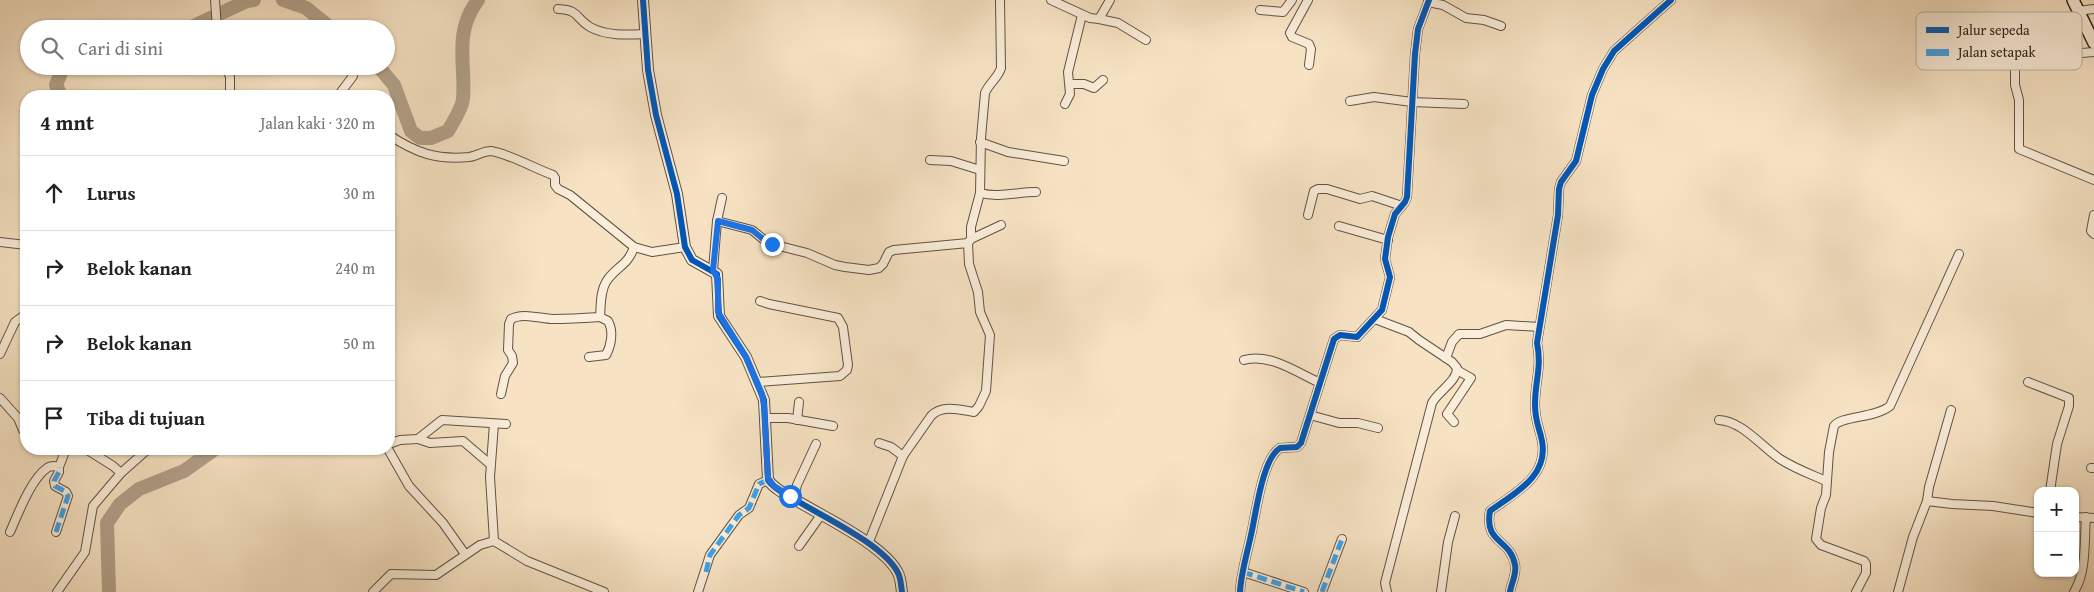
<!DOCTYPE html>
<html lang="id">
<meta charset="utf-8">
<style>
:root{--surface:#fff;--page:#f6f6f6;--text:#222;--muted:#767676;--line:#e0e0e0}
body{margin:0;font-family:"Gentium Book Plus",serif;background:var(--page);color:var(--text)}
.controls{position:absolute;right:15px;bottom:15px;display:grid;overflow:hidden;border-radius:10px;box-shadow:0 1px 4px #0004}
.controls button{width:45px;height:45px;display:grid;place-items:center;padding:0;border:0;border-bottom:1px solid var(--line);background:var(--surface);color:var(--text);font:25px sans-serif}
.stop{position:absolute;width:15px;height:15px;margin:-11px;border:4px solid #1a73e8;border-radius:50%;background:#fff}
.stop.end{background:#1a73e8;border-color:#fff;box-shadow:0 1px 5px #0008}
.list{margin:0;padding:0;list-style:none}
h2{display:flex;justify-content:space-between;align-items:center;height:65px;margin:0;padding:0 20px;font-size:21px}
h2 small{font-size:16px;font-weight:400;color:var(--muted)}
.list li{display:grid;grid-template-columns:32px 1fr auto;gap:15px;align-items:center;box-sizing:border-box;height:75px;padding:0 20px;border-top:1px solid var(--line)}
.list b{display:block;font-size:19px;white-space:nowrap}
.list em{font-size:16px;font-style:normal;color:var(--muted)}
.icon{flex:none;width:28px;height:28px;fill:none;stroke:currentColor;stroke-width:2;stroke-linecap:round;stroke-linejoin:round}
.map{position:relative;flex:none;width:2094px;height:592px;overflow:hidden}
.search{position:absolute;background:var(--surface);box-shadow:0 1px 4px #0004;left:20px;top:20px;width:375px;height:55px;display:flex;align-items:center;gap:12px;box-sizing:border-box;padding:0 18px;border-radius:28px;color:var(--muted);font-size:19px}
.panel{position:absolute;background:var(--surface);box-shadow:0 1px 4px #0004;left:20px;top:90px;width:375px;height:365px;border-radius:20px}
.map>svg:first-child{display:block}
</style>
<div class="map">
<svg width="2094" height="592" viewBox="0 0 2094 592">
<rect width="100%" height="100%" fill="#f7e3c4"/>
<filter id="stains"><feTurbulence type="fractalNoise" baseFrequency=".004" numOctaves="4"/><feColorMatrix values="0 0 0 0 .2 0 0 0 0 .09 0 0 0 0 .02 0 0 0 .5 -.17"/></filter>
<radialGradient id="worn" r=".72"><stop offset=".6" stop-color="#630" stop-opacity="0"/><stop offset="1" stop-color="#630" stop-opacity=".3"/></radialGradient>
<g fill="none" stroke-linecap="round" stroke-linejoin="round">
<g stroke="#b2a18b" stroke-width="14">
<path d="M283 0 306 8 332 29"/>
<path d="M187 29 247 1 254 0"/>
<path d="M378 66 394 85 411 131 420 138H431L448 131C453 122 462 109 463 99 466 63 453 33 478 0"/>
<path d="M61 96 56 85 64 66"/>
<path d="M109 592 107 523 120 504 139 489 184 471 215 449"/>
</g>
<g stroke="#605245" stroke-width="10">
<g id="minor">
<path d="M215 0 217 29"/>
<path d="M1051 0 1090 18 1099 19 1110 0"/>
<path d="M1308 0 1290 33 1292 37 1309 44 1311 49 1309 65"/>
<path d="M1428 2 1443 5 1466 18 1484 20 1501 26"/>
<path d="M558 9C580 10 575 18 590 27 606 36 627 35 644 34"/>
<path d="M1260 10 1283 12 1292 0"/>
<path d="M2078 11 2094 9"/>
<path d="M1099 19 1118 23 1146 40"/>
<path d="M1996 48C2028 53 2061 56 2094 52"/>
<path d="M2015 51V85L2019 100V149L2094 180"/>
<path d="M226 66 230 77V96"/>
<path d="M1070 84H1084L1094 88 1103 80"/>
<path d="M338 96 353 76"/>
<path d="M1350 101 1374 97 1412 102 1464 104"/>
<path d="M1065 104 1070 94 1068 72 1082 15"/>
<path d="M389 135C416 153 436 160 469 157 477 156 483 151 491 151 507 153 536 169 553 175L555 178V185L558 189 570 195 634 247 652 252 685 247"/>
<path d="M980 142 1008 152 1064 161"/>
<path d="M930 160 951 161 980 170"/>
<path d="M980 193C999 198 1017 192 1036 192"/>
<path d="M1308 215 1314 191 1318 189H1327L1360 199 1372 196 1402 206"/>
<path d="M2094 215 2091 231 2094 234"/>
<path d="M717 221 752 230 768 243 807 253 835 265 845 267 869 270 879 268 883 264 889 252 894 250 968 243 971 239V227L980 193 981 138 985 93C989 83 998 78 1001 68L1000 0"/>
<path d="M1339 226 1388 240"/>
<path d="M971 239 1001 225"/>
<path d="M0 242 26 245"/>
<path d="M713 270 717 221 722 198"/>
<path d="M1375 319 1409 332 1419 340 1452 362 1457 368C1457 382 1438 391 1432 403L1385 583 1387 592"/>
<path d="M0 354 15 322 26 314"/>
<path d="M589 357 606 355C611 346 614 331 608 321L600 317"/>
<path d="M1446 358 1452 342 1459 334H1480L1506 325 1539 327"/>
<path d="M1244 360C1270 353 1296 372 1320 383"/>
<path d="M757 382 840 376 847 370 848 365 843 327 838 318 769 304 760 301"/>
<path d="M2028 382 2069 398V406L2057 444 2050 491"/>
<path d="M501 394 505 376 513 363 512 356 508 350 509 324 511 319C523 312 541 319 553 319 569 319 585 318 600 317 601 305 600 292 606 282 615 267 628 266 634 247"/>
<path d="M0 398 18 418 23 430 26 432"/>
<path d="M1310 415 1339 423H1358L1378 428"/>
<path d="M765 418H788L833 426"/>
<path d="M797 420 799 402"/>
<path d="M1719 420C1742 421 1762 447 1780 459 1794 468 1810 474 1826 481"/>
<path d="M1454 422 1447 414 1471 378 1457 370"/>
<path d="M418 439 430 443 463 441 491 465"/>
<path d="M879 443 891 447 903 456"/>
<path d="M389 444 400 440 418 439 442 420 506 424"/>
<path d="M86 449 113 466 121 473"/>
<path d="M388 449 409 486 443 523 465 554"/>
<path d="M2091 468H2094"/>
<path d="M794 499 797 485 816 444"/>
<path d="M1927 501 1929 487 1951 410"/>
<path d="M2075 517 2094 518"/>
<path d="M10 532C18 514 31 479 47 468 51 465 55 466 59 467L66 449"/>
<path d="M56 532 68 496 66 492 55 486 54 481 59 472V467"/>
<path d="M494 541 490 477 494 424"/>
<path d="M868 544 903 456 931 416C942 404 961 410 974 412L979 406 986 391 990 335 980 312 978 292 969 264 968 243"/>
<path d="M799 546 821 515"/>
<path d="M1243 572 1304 592"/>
<path d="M57 592 85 552 93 506 121 473 148 449"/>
<path d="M373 592 391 574 436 575 480 545 494 541 527 561 604 592"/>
<path d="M698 592 710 555 739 515 749 508 759 484 768 480"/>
<path d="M1240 592C1241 573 1247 554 1251 535 1256 514 1262 459 1280 448L1297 447 1301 443 1334 339 1340 335 1357 337 1382 310 1390 277 1385 259 1388 237 1395 214 1405 202 1407 197 1415 54 1418 29 1429 0"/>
<path d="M1322 592 1342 539"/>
<path d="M1441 592 1448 542 1455 516"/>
<path d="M1510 592C1511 584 1517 574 1515 565 1510 538 1484 544 1490 511 1513 494 1549 477 1542 441 1539 426 1535 422 1535 404 1535 381 1542 367 1537 343L1558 215 1559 189 1561 182 1576 161 1592 95 1603 69 1614 51 1671 0"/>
<path d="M1856 592 1866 573V564L1864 561 1821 545 1816 539 1821 508 1826 495 1829 452 1834 426C1840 416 1876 418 1890 406L1959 254"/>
<path d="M1898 592 1913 537 1927 501 1952 504 1993 506 2038 513"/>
<path d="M2074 592C2087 571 2084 541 2086 517"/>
</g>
</g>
<g stroke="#605245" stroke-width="12">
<path id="tertiary" d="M643 0 648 70 656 115 677 194 685 247 692 260 717 274 719 316 746 357 764 400 768 480C775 490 789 496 799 502 826 518 885 546 898 573 901 579 901 586 902 592"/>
</g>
<g stroke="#2d221b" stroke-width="14">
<path id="secondary" d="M2073 0 2094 43"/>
</g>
<use href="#minor" stroke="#faedd9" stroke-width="8"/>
<use href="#tertiary" stroke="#faedd9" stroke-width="10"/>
<use href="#secondary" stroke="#faedd9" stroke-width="11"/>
<g stroke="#3ea2ea" stroke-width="5" stroke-dasharray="10 5" stroke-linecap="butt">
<path d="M56 532 68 496 66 492 55 486 54 481 59 472V467"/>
<path d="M706 572 710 555 739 515 749 508 759 484 768 480"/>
<path d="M1243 572 1304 592"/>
<path d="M1322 592 1342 539"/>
</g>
<g stroke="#faedd9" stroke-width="9">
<g id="cycleway">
<path d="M643 0 648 70 656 115 677 194 685 247 692 260 717 274 719 316 746 357 764 400 768 480C775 490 789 496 799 502 826 518 885 546 898 573 901 579 901 586 902 592"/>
<path d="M1240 592C1241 573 1247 554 1251 535 1256 514 1262 459 1280 448L1297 447 1301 443 1334 339 1340 335 1357 337 1382 310 1390 277 1385 259 1388 237 1395 214 1405 202 1407 197 1415 54 1418 29 1429 0"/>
<path d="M1510 592C1511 584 1517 574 1515 565 1510 538 1484 544 1490 511 1513 494 1549 477 1542 441 1539 426 1535 422 1535 404 1535 381 1542 367 1537 343L1558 215 1559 189 1561 182 1576 161 1592 95 1603 69 1614 51 1671 0"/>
</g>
</g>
<use href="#cycleway" stroke="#0057b8" stroke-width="6"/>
</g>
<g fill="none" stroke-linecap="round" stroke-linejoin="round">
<path stroke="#1a73e8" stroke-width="6" d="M772 244 768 243 752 230 718 221 713 270 718 279V312L746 357 762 394 764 406 768 478 774 486 790 496"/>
</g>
<rect x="1916" y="12" width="166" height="58" rx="8" fill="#faedd9" stroke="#bcb0a0" stroke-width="1"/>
<rect x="1926" y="27" width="23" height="6" fill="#0057b8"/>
<rect x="1926" y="49" width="23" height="7" fill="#3ea2ea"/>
<g font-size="14" fill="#2d221b">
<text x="1958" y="35">Jalur sepeda</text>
<text x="1958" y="57">Jalan setapak</text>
</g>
<rect width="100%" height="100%" filter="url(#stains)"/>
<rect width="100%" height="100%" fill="url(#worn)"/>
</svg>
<div class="controls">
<button>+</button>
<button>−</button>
</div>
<div class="stop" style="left:790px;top:496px"></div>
<div class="stop end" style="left:772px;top:244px"></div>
<div class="search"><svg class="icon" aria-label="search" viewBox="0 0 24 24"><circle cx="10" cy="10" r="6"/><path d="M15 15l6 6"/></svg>Cari di sini</div>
<section class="panel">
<h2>4 mnt<small>Jalan kaki · 320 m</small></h2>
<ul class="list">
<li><svg class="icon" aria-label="ahead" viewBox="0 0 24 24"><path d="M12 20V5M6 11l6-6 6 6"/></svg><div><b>Lurus</b></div><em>30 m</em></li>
<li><svg class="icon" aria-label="right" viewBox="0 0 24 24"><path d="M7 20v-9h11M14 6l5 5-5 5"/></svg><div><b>Belok kanan</b></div><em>240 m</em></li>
<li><svg class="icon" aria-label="right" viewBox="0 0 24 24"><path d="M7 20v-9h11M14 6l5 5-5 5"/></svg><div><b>Belok kanan</b></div><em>50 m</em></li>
<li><svg class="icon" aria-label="arrive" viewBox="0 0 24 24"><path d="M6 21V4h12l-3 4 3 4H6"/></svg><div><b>Tiba di tujuan</b></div></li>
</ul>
</section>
</div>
